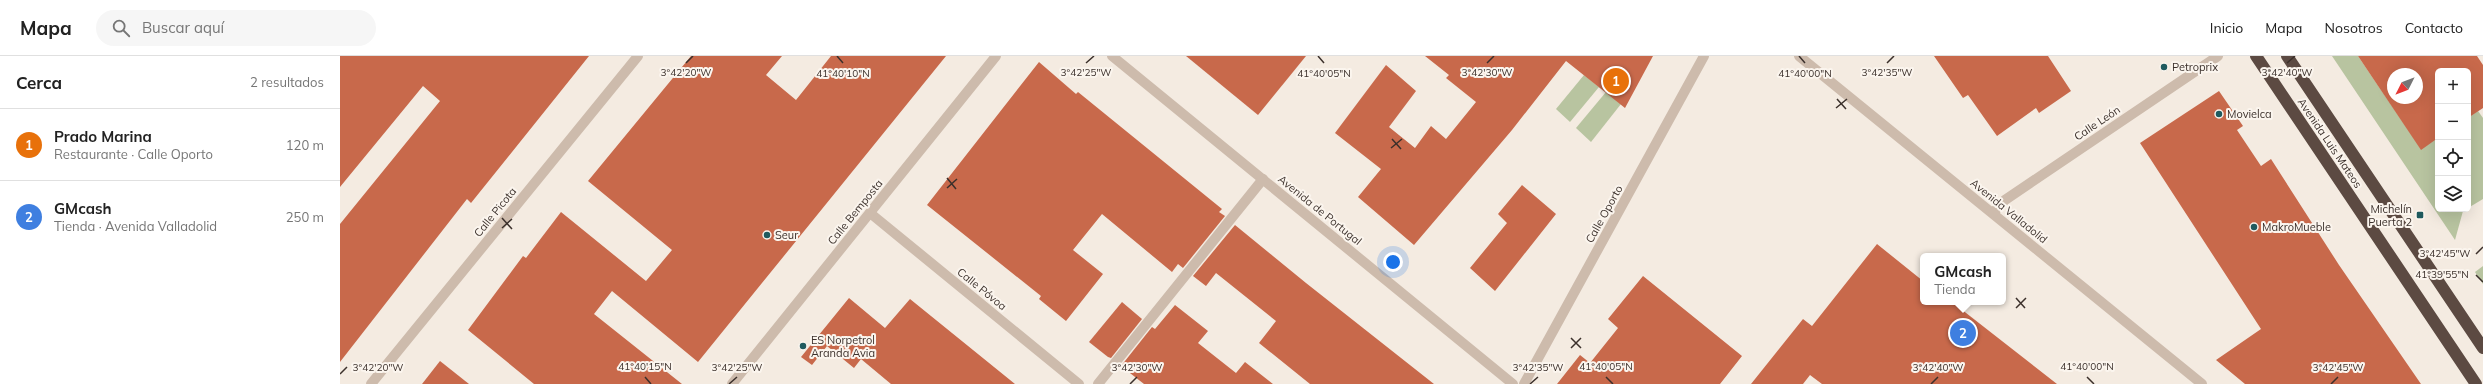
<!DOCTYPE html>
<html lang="es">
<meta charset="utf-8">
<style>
:root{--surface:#fff;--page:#f6f6f6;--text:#222;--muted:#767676;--line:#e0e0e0;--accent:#ea580c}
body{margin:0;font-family:Mulish,sans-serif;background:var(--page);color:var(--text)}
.controls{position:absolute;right:12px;top:12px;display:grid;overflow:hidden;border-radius:6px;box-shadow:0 4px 16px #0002}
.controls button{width:36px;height:36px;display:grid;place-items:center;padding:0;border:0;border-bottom:1px solid var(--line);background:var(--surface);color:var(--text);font:20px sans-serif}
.compass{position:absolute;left:2047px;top:12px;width:36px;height:36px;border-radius:50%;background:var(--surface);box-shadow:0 4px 16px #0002;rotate:228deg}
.you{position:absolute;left:1053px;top:206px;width:14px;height:14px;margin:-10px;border:3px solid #fff;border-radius:50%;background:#1a73e8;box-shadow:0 0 0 6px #1a73e833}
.badge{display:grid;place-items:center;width:26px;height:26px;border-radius:50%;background:var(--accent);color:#fff;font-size:13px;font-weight:700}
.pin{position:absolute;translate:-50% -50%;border:2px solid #fff;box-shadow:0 1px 4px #0006}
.popup{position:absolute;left:1580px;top:197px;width:86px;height:52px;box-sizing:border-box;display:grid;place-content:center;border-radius:6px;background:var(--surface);filter:drop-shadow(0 1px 3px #0005);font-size:13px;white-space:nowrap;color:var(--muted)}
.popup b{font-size:15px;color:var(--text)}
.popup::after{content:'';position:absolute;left:50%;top:100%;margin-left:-8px;border:8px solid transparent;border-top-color:var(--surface)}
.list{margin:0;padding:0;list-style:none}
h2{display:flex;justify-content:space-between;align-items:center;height:52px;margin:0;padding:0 16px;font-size:17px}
h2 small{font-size:13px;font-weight:400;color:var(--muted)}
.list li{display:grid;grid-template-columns:26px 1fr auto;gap:12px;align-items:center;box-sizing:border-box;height:72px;padding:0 16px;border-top:1px solid var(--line)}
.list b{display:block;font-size:15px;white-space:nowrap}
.list p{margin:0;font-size:13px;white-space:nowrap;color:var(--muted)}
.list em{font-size:13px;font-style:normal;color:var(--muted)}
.icon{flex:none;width:22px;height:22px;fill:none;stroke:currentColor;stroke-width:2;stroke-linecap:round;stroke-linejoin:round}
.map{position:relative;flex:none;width:2143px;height:328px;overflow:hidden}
header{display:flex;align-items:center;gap:24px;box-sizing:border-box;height:56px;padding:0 20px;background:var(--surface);border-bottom:1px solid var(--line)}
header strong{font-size:19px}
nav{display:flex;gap:22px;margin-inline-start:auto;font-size:14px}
.search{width:280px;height:36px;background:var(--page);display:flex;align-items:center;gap:10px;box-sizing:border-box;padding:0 14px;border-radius:22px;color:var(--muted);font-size:15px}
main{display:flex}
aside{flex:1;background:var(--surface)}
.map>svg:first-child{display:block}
</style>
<header>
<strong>Mapa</strong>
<div class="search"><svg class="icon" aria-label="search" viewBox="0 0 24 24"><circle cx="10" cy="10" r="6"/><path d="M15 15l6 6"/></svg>Buscar aquí</div>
<nav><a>Inicio</a><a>Mapa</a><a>Nosotros</a><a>Contacto</a></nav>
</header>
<main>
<aside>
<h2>Cerca<small>2 resultados</small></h2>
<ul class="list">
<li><span class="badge" style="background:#e8710a">1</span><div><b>Prado Marina</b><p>Restaurante · Calle Oporto</p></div><em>120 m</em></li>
<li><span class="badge" style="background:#3f7fe0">2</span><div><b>GMcash</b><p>Tienda · Avenida Valladolid</p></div><em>250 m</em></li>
</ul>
</aside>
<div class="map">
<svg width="2143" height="328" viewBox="0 0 2143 328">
<rect width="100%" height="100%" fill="#f4ebe1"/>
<g fill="#b8c4a0">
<path d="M1992 0H2018L2081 93 2098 82V153H2126L2123 155 2115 184Z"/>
<path d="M1244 19 1259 31 1230 66 1216 53Z"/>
<path d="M1266 36 1281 48 1251 86 1236 72Z"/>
<path d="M2138 55 2143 62V143L2128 152V62Z"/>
<path d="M2143 210V228L2135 216Z"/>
</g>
<g fill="#c8694b" fill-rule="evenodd">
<path d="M0 0H249L131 147 127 143 0 306V168L100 45 83 30 0 131Z"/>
<path d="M351 0H442L426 19 456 44 491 0H606L358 306 272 235 254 258 342 328H194L128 274 183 200 186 202 221 156 306 225 332 194 248 125Z"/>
<path d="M846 0H966L918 59Z"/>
<path d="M1085 0H1313L1285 52 1226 5 1172 74 1074 189 1018 141 1041 113 995 77 1046 9 1076 35 1049 71 1075 92 1091 70 1106 83 1136 46 1106 22 1109 19Z"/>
<path d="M1594 0H1708L1731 35 1699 57 1696 52 1657 80 1628 39 1623 42Z"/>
<path d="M2018 0H2137L2143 9V52L2128 62V15H2098V82L2081 94ZM2053 18H2077V42H2053Z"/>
<path d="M699 6 736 38 738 36 882 153 879 156 885 160 843 212 838 208 832 216 762 158 733 194 763 218 726 265 699 243 701 240 587 149Z"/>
<path d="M1879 35 1903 70 1897 74 1921 110 1931 103 1999 209 2081 328H1905L1876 304 1921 273 1800 87Z"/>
<path d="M1182 129 1216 158 1155 235 1130 212 1167 167 1158 158Z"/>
<path d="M895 169 966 227 1094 328H970L919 287 936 265 876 217 866 230 853 220Z"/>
<path d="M1537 188 1583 225V246H1612L1717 328H1482L1470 319 1463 328H1411L1463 263 1472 270Z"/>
<path d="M1303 220 1402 300 1380 328H1217L1240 299 1250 307 1278 272 1268 263Z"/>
<path d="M509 242 545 272 570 243 675 328H551L521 303 514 312 487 290 472 309 461 301Z"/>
<path d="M782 246 802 263 771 302 768 301 749 286Z"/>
<path d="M835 249 868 275 858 287 896 317 905 306 933 328H804L781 310 812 271 815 273Z"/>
<path d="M100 305 129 328H82Z"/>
</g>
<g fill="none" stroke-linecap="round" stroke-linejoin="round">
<g stroke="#cdbbac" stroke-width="10">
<path d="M772 0 1173 328"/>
<path d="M1459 0 1862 328"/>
<path d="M530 157 739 328"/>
<path d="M1653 157 1665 144 1878 0"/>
<path d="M31 328 298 0"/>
<path d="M392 328 656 0"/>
<path d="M758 328 923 123"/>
<path d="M1184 328 1364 0"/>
</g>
<g stroke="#5c4a42" stroke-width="12">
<path d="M1916 0 2136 328"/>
<path d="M1947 0 2143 292"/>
</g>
</g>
<path fill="none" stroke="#3b302b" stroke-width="1.5" d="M497 0 503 7M978 0 984 7M1459 0 1465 7M346 7 353 0M746 7 754 0M1147 7 1154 0M1547 7 1554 0M1947 7 1955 0M1497 43 1506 53M1496 52 1507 43M1052 83 1061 93M1051 92 1062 83M607 122 616 133M607 132 617 123M162 162 172 173M162 172 172 163M2136 198 2143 191M2136 219 2143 226M1676 242 1685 252M1676 252 1686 242M1231 282 1241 292M1231 292 1241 282M0 318 7 311M305 321 311 328M1266 321 1273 328M1747 321 1754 328M389 328 397 321M790 328 797 321M1190 328 1198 321M1591 328 1598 321M1991 328 1998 321"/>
<g fill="#1f5a5e" stroke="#fbf5ee" stroke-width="1.5">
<circle cx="1824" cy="11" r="4"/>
<circle cx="1879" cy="58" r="4"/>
<rect x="2076" y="155" width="8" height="8" rx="2"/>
<circle cx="1914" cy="171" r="4"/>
<circle cx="427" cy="179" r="4"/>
<circle cx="463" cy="290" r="4"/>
</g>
<g text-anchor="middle" stroke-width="4" stroke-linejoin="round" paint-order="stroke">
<g font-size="11" fill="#3b302b" stroke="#fbf5ee" text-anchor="start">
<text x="1832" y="15">Petroprix</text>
<text x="1887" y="62">Movielca</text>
<text x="2072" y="157" text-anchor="end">Michelín<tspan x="2072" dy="13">Puerta 2</tspan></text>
<text x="1922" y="175">MakroMueble</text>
<text x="435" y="183">Seur</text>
<text x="471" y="288">ES Norpetrol<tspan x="471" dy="13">Aranda Avia</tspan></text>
</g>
<g font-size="11" fill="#3b302b" stroke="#fbf5ee">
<text transform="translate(1757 67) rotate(-34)" y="4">Calle León</text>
<text transform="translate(1990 87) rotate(56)" y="4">Avenida Luis Mateos</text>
<text transform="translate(980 154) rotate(39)" y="4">Avenida de Portugal</text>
<text transform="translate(1669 155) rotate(39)" y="4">Avenida Valladolid</text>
<text transform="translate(155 156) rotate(-51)" y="4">Calle Picota</text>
<text transform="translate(515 156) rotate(-51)" y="4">Calle Bemposta</text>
<text transform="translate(1264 158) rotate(-61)" y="4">Calle Oporto</text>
<text transform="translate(642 233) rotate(39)" y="4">Calle Póvoa</text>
</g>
</g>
<g font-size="10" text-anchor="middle" fill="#3b302b" stroke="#fbf5ee" stroke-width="4" stroke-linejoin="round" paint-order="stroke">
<text x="746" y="20">3°42'25"W</text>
<text x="1547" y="20">3°42'35"W</text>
<text x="1947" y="20">3°42'40"W</text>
<text x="346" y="20">3°42'20"W</text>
<text x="1147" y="20">3°42'30"W</text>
<text x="503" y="21">41°40'10"N</text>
<text x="984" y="21">41°40'05"N</text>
<text x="1465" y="21">41°40'00"N</text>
<text x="2105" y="201">3°42'45"W</text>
<text x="2102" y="222">41°39'55"N</text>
<text x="305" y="314">41°40'15"N</text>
<text x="1266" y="314">41°40'05"N</text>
<text x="1747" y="314">41°40'00"N</text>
<text x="38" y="315">3°42'20"W</text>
<text x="397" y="315">3°42'25"W</text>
<text x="797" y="315">3°42'30"W</text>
<text x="1198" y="315">3°42'35"W</text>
<text x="1598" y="315">3°42'40"W</text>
<text x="1998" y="315">3°42'45"W</text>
</g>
</svg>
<div class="controls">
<button>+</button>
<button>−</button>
<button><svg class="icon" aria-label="locate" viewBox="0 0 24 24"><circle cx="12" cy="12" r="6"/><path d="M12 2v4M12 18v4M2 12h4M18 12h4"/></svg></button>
<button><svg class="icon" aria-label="layers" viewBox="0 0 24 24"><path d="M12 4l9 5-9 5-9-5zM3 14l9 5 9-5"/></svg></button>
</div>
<svg class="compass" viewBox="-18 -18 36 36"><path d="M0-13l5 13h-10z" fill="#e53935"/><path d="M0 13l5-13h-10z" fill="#767676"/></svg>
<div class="you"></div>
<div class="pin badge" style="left:1276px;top:25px;background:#e8710a">1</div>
<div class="pin badge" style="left:1623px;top:277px;background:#3f7fe0">2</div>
<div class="popup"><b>GMcash</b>Tienda</div>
</div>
</main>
